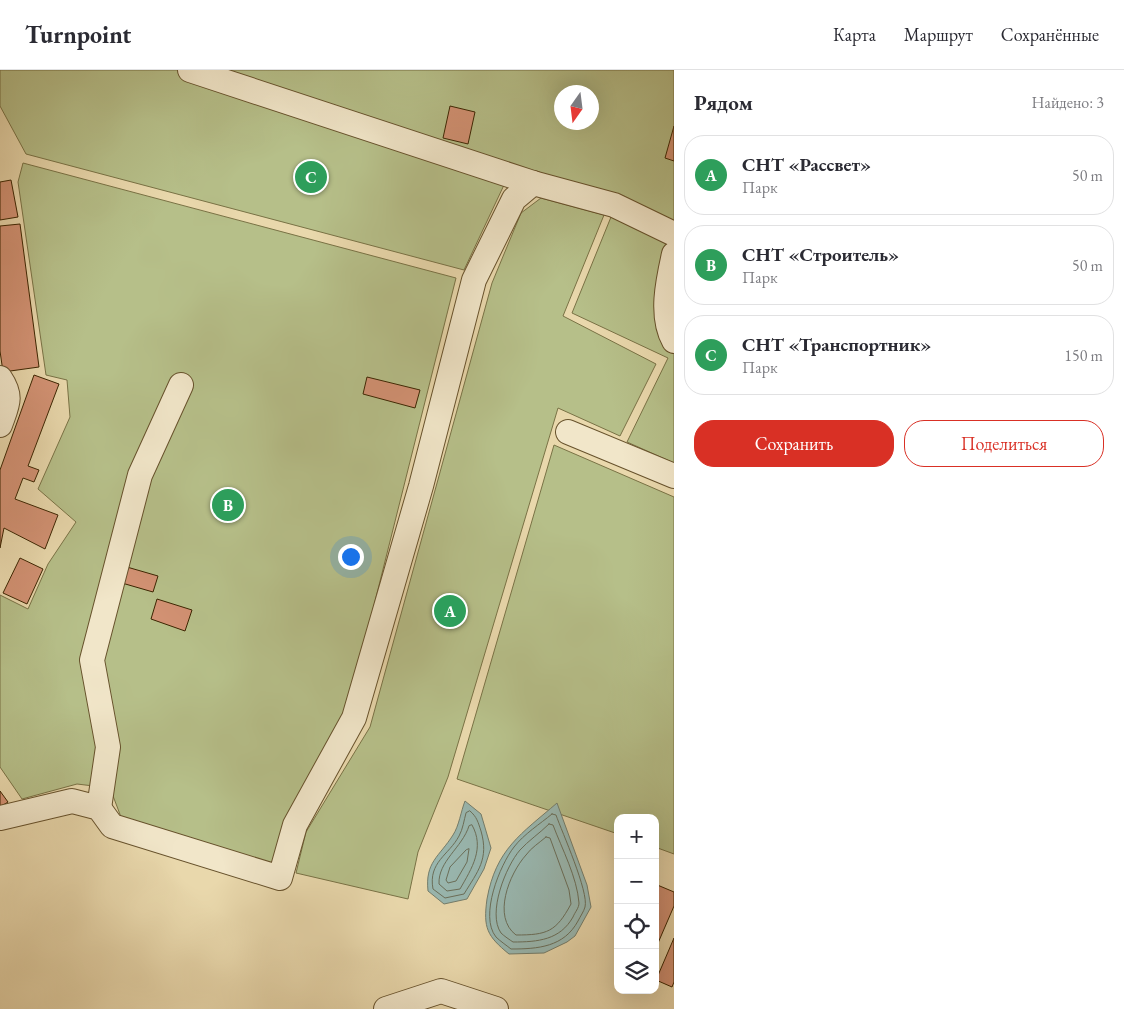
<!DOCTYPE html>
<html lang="ru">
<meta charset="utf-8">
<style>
:root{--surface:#fff;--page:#f2f2f3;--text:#2b2b33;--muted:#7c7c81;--line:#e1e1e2;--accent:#d93025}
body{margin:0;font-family:"EB Garamond",serif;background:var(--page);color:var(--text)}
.controls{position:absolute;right:15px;bottom:15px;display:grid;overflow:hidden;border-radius:10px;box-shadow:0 5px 20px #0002}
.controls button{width:45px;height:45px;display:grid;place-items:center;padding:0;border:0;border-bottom:1px solid var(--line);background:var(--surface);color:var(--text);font:25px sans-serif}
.compass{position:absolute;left:554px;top:15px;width:45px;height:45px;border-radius:50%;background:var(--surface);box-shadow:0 5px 20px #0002;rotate:194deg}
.you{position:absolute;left:350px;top:486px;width:18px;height:18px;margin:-12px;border:4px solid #fff;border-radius:50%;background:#1a73e8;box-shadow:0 0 0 8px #1a73e833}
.badge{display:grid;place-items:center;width:32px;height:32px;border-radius:50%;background:var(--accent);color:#fff;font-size:16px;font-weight:700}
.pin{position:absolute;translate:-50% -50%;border:2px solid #fff;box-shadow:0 1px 5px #0006}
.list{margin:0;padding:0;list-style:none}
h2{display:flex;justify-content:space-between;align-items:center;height:65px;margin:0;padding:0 20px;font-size:21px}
h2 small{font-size:16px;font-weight:400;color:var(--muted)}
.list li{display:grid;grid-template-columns:32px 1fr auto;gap:15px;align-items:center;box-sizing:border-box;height:80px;margin:0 10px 10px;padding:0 10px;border:1px solid var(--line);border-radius:20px}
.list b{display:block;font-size:19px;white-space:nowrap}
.list p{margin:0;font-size:16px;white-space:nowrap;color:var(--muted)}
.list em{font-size:16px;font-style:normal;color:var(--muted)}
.actions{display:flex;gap:10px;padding:15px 20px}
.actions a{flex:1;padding:11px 0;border:1px solid var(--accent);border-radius:20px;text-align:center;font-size:18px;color:var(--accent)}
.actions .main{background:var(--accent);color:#fff}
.icon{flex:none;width:28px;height:28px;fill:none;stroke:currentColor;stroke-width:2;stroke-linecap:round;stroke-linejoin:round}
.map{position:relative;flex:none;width:674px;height:939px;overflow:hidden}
header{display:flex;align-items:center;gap:30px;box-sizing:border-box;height:70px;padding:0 25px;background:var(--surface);border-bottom:1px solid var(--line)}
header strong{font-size:24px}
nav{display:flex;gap:28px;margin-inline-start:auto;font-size:18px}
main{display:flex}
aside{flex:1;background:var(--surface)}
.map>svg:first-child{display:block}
</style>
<header>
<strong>Turnpoint</strong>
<nav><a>Карта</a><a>Маршрут</a><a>Сохранённые</a></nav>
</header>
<main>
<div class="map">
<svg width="674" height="939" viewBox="0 0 674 939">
<rect width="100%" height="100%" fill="#e9d8ac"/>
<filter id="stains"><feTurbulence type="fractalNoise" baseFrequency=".004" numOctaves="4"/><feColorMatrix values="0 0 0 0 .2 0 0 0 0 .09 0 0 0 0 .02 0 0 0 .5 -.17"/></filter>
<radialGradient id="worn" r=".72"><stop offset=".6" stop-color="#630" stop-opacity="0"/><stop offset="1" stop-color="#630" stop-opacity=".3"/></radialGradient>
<g fill="#b6bf89" stroke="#797245" fill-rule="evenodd">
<path d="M0 0H674V150L673 152 504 115 464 200 26 84 0 36ZM562 22H592V52H562Z"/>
<path d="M23 93 456 208 345 651 274 798 121 747 110 718 77 714 22 729 0 697V525L28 539 48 494 76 452 38 419 70 347 67 310 46 305 18 112Z"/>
<path d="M541 128 604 145 563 246 656 294 620 366 558 338 448 707 418 782 408 829 296 803 306 762 370 657 492 213 521 143Z"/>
<path d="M611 147 674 170V393L627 372 668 288 572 243Z"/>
<path d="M554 375 674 427V784L655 777V748H618V764L457 709Z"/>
</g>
<g fill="#99b8b1" stroke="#747d6b">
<path d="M465 731 481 744 491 778 484 799 467 829 444 834 428 821C425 792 439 787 453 765 459 756 461 741 465 731Z"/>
<path d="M557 733 587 815 591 837 575 866 567 872 544 883 509 884C487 866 483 858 487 829 496 779 521 764 557 733Z"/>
</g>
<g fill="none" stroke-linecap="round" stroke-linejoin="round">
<g stroke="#6a6e59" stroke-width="1">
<path d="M470 741C477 747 478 752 481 761 489 789 478 801 464 824L445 828 433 819C428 792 449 785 459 766 463 759 464 750 466 743Z"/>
<path d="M552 744 556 745C562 762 589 822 585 837 584 841 580 847 578 851 564 877 538 879 511 879 506 875 500 871 496 867 479 846 500 795 514 777 524 764 540 754 552 744Z"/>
<path d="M549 754 553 755C562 779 577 807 579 833 579 838 575 842 573 847 560 870 538 872 513 872 510 870 504 866 501 863 487 843 506 796 520 780 528 771 540 763 549 754Z"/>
<path d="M472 755C485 778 472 798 460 819L447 821 439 814C438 791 462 778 469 756Z"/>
<path d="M546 767 550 768 569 820 571 834C556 862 547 865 516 865 492 847 509 804 526 785 531 778 539 773 546 767Z"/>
<path d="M469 779 467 792 456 811 448 813 446 810 450 797 466 780Z"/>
</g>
</g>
<g fill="#d39274" stroke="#3c2501">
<path d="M450 36 475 42 468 74 443 68Z"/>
<path d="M674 56V91L665 88Z"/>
<path d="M11 110 18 147 0 150V112Z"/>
<path d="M20 154 39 297 3 302 0 281V156Z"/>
<path d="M34 305 59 314 28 396 39 400 34 412 23 408 15 429 58 445 45 479 4 458 0 478V400Z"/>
<path d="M367 307 420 320 415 338 363 324Z"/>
<path d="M20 488 43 499 27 534 3 523Z"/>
<path d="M120 495 158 506 153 522 115 511Z"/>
<path d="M157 529 192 540 185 561 151 549Z"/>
<path d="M0 721 8 732 0 737Z"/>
<path d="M655 814 674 822V836L655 880Z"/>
<path d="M674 868V912L672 917 656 910Z"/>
</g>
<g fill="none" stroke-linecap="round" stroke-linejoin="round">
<g stroke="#67522c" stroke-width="26">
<g id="minor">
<path d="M190 0 533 113 614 135 674 164"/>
<path d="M674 184C668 211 660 246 674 271"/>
<path d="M0 308C13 327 7 335 0 355"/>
<path d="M568 362 674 406"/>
<path d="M99 738 108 677 92 590 140 405 181 315"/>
<path d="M0 748 72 731 99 738 112 756 280 808 295 755 354 648 421 416 474 210 514 129 533 113"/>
<path d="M386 939 441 921 496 939"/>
</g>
</g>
<use href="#minor" stroke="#f1e6c9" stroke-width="24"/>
</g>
<rect width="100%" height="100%" filter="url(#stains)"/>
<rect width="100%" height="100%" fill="url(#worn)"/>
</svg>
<div class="controls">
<button>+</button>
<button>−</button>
<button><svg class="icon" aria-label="locate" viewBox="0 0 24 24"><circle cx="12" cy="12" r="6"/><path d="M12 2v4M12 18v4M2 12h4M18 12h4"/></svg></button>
<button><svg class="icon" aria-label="layers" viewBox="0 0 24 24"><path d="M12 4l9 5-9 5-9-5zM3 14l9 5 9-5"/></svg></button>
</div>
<svg class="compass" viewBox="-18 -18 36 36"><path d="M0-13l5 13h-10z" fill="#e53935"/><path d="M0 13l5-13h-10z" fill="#7c7c81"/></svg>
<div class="you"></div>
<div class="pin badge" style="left:450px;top:541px;background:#2e9e5b">A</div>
<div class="pin badge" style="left:228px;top:435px;background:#2e9e5b">B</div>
<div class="pin badge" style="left:311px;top:107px;background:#2e9e5b">C</div>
</div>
<aside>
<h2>Рядом<small>Найдено: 3</small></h2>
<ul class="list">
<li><span class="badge" style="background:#2e9e5b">A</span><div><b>СНТ «Рассвет»</b><p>Парк</p></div><em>50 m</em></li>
<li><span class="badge" style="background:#2e9e5b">B</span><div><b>СНТ «Строитель»</b><p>Парк</p></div><em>50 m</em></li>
<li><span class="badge" style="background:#2e9e5b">C</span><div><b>СНТ «Транспортник»</b><p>Парк</p></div><em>150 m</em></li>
</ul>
<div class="actions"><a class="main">Сохранить</a><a>Поделиться</a></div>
</aside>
</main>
